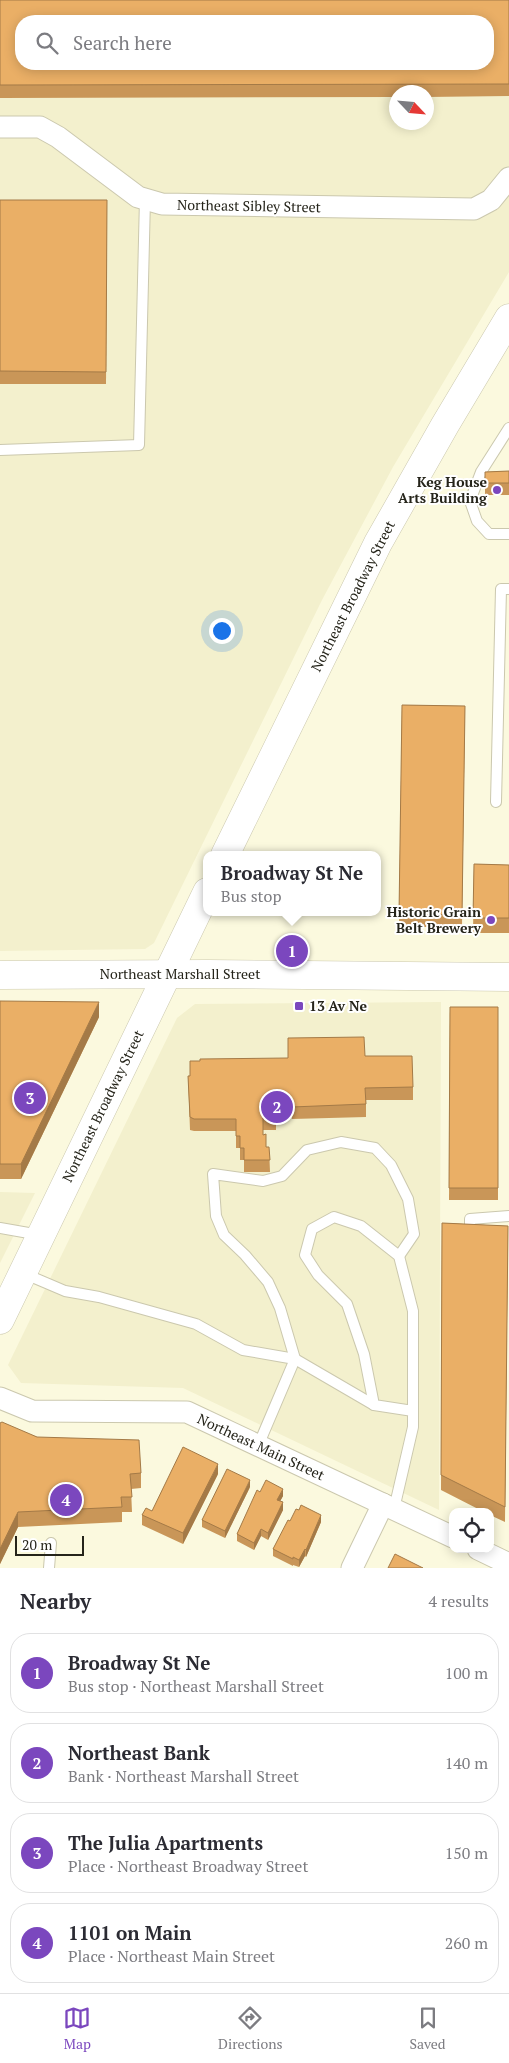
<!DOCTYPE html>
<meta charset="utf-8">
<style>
:root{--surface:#fff;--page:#f7f7f7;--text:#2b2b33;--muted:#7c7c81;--line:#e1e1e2;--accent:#7b47be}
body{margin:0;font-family:"PT Serif",serif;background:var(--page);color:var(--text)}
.controls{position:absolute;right:15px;bottom:15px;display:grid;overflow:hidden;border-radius:10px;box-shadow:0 2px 12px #0003}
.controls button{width:45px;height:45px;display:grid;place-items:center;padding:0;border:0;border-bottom:1px solid var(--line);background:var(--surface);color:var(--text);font:25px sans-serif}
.compass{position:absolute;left:389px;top:85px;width:45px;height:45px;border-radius:50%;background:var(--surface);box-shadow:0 2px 12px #0003;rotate:116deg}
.scale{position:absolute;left:15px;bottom:12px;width:69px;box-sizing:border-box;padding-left:5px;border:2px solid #25241a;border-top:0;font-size:14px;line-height:18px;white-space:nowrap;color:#25241a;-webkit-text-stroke:4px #fff;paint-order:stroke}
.you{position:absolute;left:221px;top:630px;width:18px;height:18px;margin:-12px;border:4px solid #fff;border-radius:50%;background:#1a73e8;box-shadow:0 0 0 8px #1a73e833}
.badge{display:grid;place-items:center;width:32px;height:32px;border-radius:50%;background:var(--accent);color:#fff;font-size:16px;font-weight:700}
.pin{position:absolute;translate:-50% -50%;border:2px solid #fff;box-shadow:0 1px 5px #0006}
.popup{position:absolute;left:203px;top:851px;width:178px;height:65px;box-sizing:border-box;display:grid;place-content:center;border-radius:10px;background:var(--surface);filter:drop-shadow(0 1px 4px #0005);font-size:16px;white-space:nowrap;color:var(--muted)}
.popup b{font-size:19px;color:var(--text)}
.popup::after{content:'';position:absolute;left:50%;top:100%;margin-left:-10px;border:10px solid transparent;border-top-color:var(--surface)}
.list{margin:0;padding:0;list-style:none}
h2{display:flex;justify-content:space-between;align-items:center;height:65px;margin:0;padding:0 20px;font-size:21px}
h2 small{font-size:16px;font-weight:400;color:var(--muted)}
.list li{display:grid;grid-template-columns:32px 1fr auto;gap:15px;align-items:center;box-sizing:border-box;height:80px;margin:0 10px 10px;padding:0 10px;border:1px solid var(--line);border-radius:20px}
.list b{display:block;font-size:19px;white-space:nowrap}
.list p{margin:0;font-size:16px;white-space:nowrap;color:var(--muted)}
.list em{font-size:16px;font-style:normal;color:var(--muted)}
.icon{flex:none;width:28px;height:28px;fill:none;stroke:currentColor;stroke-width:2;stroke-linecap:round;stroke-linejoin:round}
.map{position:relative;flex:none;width:509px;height:1568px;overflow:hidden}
.search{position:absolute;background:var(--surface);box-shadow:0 2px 12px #0003;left:15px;right:15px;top:15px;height:55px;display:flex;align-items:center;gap:12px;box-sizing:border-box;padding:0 18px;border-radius:20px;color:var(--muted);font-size:19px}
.sheet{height:425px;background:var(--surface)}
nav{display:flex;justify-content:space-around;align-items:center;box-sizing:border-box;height:70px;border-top:1px solid var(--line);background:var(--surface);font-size:14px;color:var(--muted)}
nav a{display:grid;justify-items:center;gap:2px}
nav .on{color:var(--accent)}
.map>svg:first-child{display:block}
</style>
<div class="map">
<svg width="509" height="1568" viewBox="0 0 509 1568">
<rect width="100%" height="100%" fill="#fbf9de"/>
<g fill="#f3f0cd" fill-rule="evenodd">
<path d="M0 0H509V272L393 467 322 600 154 943 145 949 0 951ZM21 21H488V64H21ZM396 92H426V122H396Z"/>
<path d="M441 1002 439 1510 183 1388 21 1383 8 1365 177 1018 195 1004Z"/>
<path d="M0 1192 35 1193 0 1263Z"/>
</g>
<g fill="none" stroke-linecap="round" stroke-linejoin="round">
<g stroke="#cbc8ae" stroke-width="12">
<g id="lane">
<path d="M509 428 481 472 470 501 477 521 489 534H509"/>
<path d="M0 450 139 445 145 199"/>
<path d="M496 802 501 589H509"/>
<path d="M0 1228 40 1235"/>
<path d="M470 1236V1219L509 1216"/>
<path d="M25 1274 65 1291 99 1297 196 1324 243 1350 295 1359 374 1405"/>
<path d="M258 1446 295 1359 280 1308 268 1282 245 1255 224 1235 216 1216 213 1174 263 1181 282 1176 307 1150 341 1142 375 1148 391 1165 408 1199 414 1234 399 1256"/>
<path d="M394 1509 413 1427V1311L399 1256 361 1226 334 1217 312 1229 305 1255 318 1275 347 1304 364 1354 374 1405 413 1411"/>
<path d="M49 1568 51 1543"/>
</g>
</g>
<g stroke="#cbc8ae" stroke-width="23">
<g id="street">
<path d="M0 127H40L58 137 138 197 162 204 474 209 491 200 509 178"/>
<path d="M0 1398 32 1411 187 1412 453 1537"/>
<path d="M478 1549 509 1564"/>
<path d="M352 1568 383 1504"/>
</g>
</g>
<g stroke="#cbc8ae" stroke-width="29">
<g id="secondary">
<path d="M225 855 378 543 445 425 509 318"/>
<path d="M0 975 208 974 509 977"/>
<path d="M0 1320 207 892"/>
</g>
</g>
<use href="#lane" stroke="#fff" stroke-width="10"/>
<use href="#street" stroke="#fff" stroke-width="21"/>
<use href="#secondary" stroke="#fff" stroke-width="28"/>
</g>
<g fill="#c99658">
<path d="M0 0H509V96L426 97V92H396V97L0 98Z"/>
<path d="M0 200H107L106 384H0Z"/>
<path d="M509 471V495H485V472Z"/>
<path d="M402 705 465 706 462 927H399Z"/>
<path d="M474 864 509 865V933H473Z"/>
<path d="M0 1001 99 1017 21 1179H0Z"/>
<path d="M450 1007H498V1200H449Z"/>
<path d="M365 1056 413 1087V1100H366V1117L292 1119 291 1115H276V1130H263V1135L266 1147H269L270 1172H244V1160H240V1148H236V1131H194L190 1130 188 1076 288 1058Z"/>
<path d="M442 1223 508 1226 505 1522 490 1515V1512H484L441 1490Z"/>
<path d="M0 1423 37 1437 141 1473V1488L131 1489 132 1512H122V1522L18 1527 0 1564Z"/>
<path d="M218 1474 183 1544 142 1525V1515L152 1511Z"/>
<path d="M250 1487 225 1538 202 1527V1520Z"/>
<path d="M260 1492 283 1496 280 1501 283 1510 268 1540 261 1536 254 1550 237 1541V1534Z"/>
<path d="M290 1521 321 1522 306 1557 305 1556 299 1567 293 1565V1566L273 1556V1549Z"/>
</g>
<g fill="#a47a47">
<path d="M99 1002V1017L21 1179V1164Z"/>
<path d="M218 1464V1474L183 1544V1533Z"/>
<path d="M250 1480V1487L225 1538V1531Z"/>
<path d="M283 1489V1496L277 1507V1500Z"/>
<path d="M283 1502V1510L268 1540V1533Z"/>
<path d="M18 1512V1527L0 1564V1549Z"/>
<path d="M321 1515V1522L306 1557V1550Z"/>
<path d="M261 1529V1536L254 1550V1543Z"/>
<path d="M305 1549V1556L299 1567V1560Z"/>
</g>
<g fill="#eaaf66" stroke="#a47a47" fill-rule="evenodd">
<path d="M0 0H509V84L0 85ZM21 21H488V64H21Z"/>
<path d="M0 200H107L106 372 0 371Z"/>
<path d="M509 471V483H485V472Z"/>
<path d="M402 705 465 706 462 915 399 914Z"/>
<path d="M474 864 509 865V918H473Z"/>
<path d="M0 1001 99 1002 21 1164H0Z"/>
<path d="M450 1007H498V1188H449Z"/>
<path d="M364 1037 365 1056H412L413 1087 365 1088 366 1104 292 1107 291 1102 276 1103V1118H263V1135L266 1134V1147H269L270 1160H244V1148H240V1136H236V1119H194L190 1117 188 1076H190V1061H200V1059L288 1058V1038Z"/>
<path d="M442 1223 508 1226 505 1507 441 1475Z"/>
<path d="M2 1422 37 1437 139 1440 141 1473 130 1474 132 1497H121L122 1507 18 1512 0 1549V1423Z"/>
<path d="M183 1447 218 1464 183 1533 142 1515 146 1508 152 1511Z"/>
<path d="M227 1469 250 1480 225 1531 202 1520Z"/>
<path d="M266 1480 283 1489 277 1500 283 1502 268 1533 261 1529 254 1543 237 1534 257 1490 260 1492Z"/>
<path d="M301 1505 321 1515 306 1550 305 1549 299 1560 293 1557V1559L273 1549 288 1520 290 1521 296 1509 299 1510Z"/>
<path d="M395 1554 423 1568H388Z"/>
</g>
<g fill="#7b47be" stroke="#fff" stroke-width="2">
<circle cx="497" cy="490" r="5"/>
<circle cx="491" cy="920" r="5"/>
<rect x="294" y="1001" width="10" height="10" rx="2.5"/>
</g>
<g text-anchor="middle" stroke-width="4" stroke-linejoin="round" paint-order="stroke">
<g font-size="14" fill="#25241a" stroke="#fff">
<text transform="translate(249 206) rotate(1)" y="5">Northeast Sibley Street</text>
<text transform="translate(353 596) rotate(-63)" y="5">Northeast Broadway Street</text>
<text x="180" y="979">Northeast Marshall Street</text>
<text transform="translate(103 1106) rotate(-64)" y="5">Northeast Broadway Street</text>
<text transform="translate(261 1447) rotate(25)" y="5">Northeast Main Street</text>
</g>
<g font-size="14" font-weight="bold" fill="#25241a" stroke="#fff" text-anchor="end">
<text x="487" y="487">Keg House<tspan x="487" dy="16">Arts Building</tspan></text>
<text x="481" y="917">Historic Grain<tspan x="481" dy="16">Belt Brewery</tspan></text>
<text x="309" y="1011" text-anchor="start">13 Av Ne</text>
</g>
</g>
</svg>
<div class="controls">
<button><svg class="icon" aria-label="locate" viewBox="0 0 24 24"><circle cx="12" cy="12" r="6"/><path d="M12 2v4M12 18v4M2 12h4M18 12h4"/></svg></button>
</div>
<svg class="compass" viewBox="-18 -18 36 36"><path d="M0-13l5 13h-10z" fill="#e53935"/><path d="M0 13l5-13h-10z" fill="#7c7c81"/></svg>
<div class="scale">20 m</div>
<div class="you"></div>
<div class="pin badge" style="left:292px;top:951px">1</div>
<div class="popup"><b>Broadway St Ne</b>Bus stop</div>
<div class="pin badge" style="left:277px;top:1107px">2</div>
<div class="pin badge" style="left:30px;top:1098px">3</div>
<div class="pin badge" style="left:66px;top:1500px">4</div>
<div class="search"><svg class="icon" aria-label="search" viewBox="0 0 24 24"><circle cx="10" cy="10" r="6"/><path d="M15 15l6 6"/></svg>Search here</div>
</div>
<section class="sheet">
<h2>Nearby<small>4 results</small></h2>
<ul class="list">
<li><span class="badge">1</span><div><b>Broadway St Ne</b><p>Bus stop · Northeast Marshall Street</p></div><em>100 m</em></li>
<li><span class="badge">2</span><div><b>Northeast Bank</b><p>Bank · Northeast Marshall Street</p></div><em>140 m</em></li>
<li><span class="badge">3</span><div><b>The Julia Apartments</b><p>Place · Northeast Broadway Street</p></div><em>150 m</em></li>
<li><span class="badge">4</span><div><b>1101 on Main</b><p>Place · Northeast Main Street</p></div><em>260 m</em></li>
</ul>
</section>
<nav>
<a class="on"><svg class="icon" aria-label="map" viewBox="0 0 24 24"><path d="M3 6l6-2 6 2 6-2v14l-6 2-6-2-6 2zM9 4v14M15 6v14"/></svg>Map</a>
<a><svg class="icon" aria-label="directions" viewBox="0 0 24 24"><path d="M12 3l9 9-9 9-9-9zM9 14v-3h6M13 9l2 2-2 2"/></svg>Directions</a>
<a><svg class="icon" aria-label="saved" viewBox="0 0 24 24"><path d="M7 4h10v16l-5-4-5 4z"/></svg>Saved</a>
</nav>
